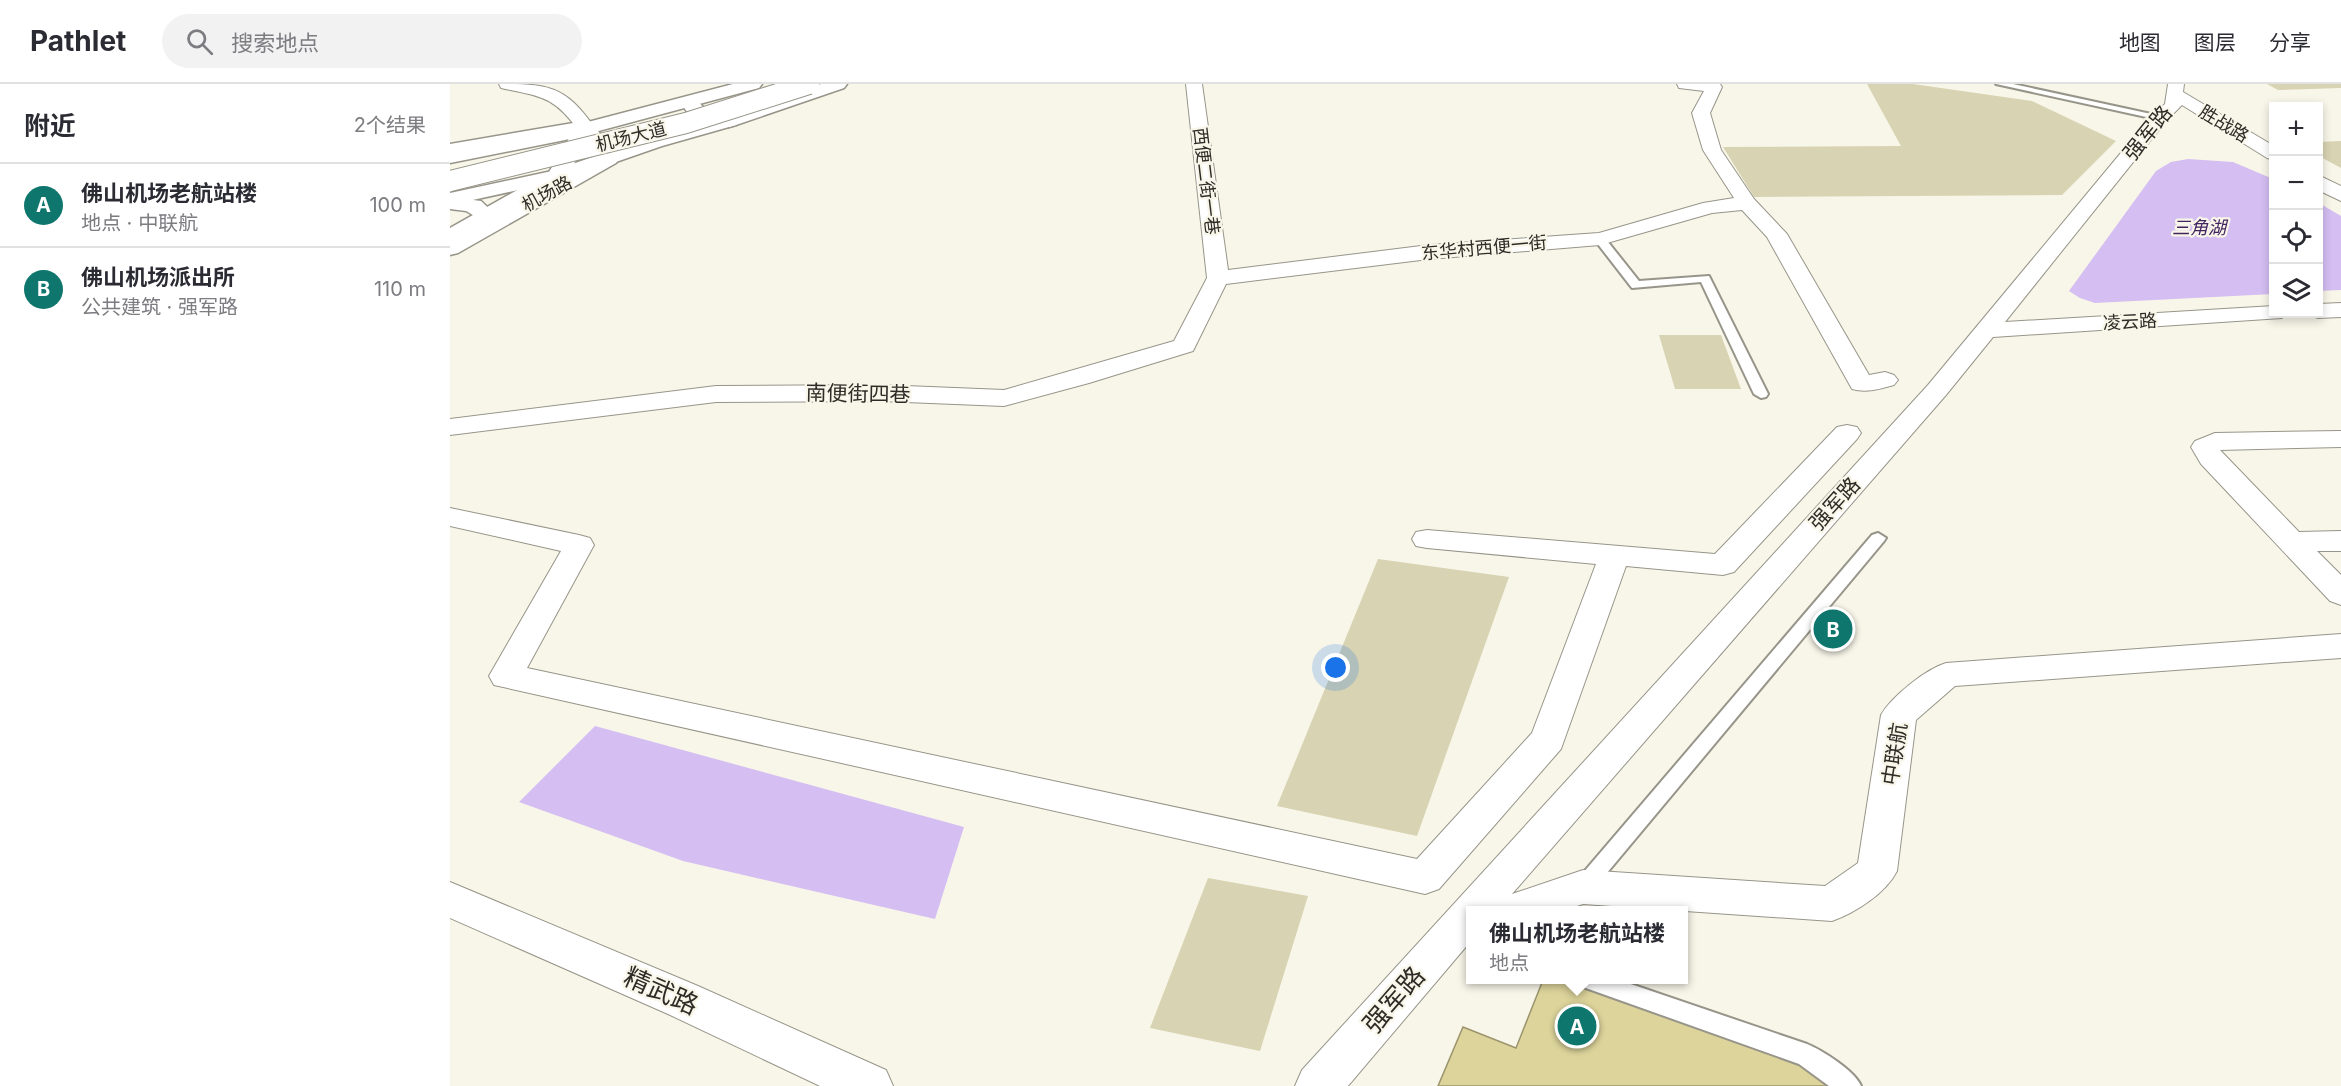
<!DOCTYPE html>
<html lang="zh">
<meta charset="utf-8">
<style>
:root{--surface:#fff;--page:#f2f2f3;--text:#2b2b33;--muted:#7c7c81;--line:#e1e1e2;--accent:#0f766e}
body{margin:0;font-family:Inter,"Noto Sans SC",sans-serif;background:var(--page);color:var(--text)}
.controls{position:absolute;right:18px;top:18px;display:grid;overflow:hidden;border-radius:0px;box-shadow:0 3px 9px #0003}
.controls button{width:54px;height:54px;display:grid;place-items:center;padding:0;border:0;border-bottom:2px solid var(--line);background:var(--surface);color:var(--text);font:30px sans-serif}
.you{position:absolute;left:886px;top:584px;width:21px;height:21px;margin:-15px;border:4px solid #fff;border-radius:50%;background:#1a73e8;box-shadow:0 0 0 9px #1a73e833}
.badge{display:grid;place-items:center;width:39px;height:39px;border-radius:50%;background:var(--accent);color:#fff;font-size:20px;font-weight:700}
.pin{position:absolute;translate:-50% -50%;border:3px solid #fff;box-shadow:0 2px 6px #0006}
.popup{position:absolute;left:1016px;top:822px;width:222px;height:78px;box-sizing:border-box;display:grid;place-content:center;border-radius:0px;background:var(--surface);filter:drop-shadow(0 2px 4px #0005);font-size:20px;white-space:nowrap;color:var(--muted)}
.popup b{font-size:22px;color:var(--text)}
.popup::after{content:'';position:absolute;left:50%;top:100%;margin-left:-12px;border:12px solid transparent;border-top-color:var(--surface)}
.list{margin:0;padding:0;list-style:none}
h2{display:flex;justify-content:space-between;align-items:center;height:78px;margin:0;padding:0 24px;font-size:26px}
h2 small{font-size:20px;font-weight:400;color:var(--muted)}
.list li{display:grid;grid-template-columns:39px 1fr auto;gap:18px;align-items:center;box-sizing:border-box;height:84px;padding:0 24px;border-top:2px solid var(--line)}
.list b{display:block;font-size:22px;white-space:nowrap}
.list p{margin:0;font-size:20px;white-space:nowrap;color:var(--muted)}
.list em{font-size:20px;font-style:normal;color:var(--muted)}
.icon{flex:none;width:33px;height:33px;fill:none;stroke:currentColor;stroke-width:2;stroke-linecap:round;stroke-linejoin:round}
.map{position:relative;flex:none;width:1891px;height:1002px;overflow:hidden}
header{display:flex;align-items:center;gap:36px;box-sizing:border-box;height:84px;padding:0 30px;background:var(--surface);border-bottom:2px solid var(--line)}
header strong{font-size:28px}
nav{display:flex;gap:33px;margin-inline-start:auto;font-size:21px}
.search{width:420px;height:54px;background:var(--page);display:flex;align-items:center;gap:15px;box-sizing:border-box;padding:0 21px;border-radius:33px;color:var(--muted);font-size:22px}
main{display:flex}
aside{flex:1;background:var(--surface)}
.map>svg:first-child{display:block}
</style>
<header>
<strong>Pathlet</strong>
<div class="search"><svg class="icon" aria-label="search" viewBox="0 0 24 24"><circle cx="10" cy="10" r="6"/><path d="M15 15l6 6"/></svg>搜索地点</div>
<nav><a>地图</a><a>图层</a><a>分享</a></nav>
</header>
<main>
<aside>
<h2>附近<small>2个结果</small></h2>
<ul class="list">
<li><span class="badge">A</span><div><b>佛山机场老航站楼</b><p>地点 · 中联航</p></div><em>100 m</em></li>
<li><span class="badge">B</span><div><b>佛山机场派出所</b><p>公共建筑 · 强军路</p></div><em>110 m</em></li>
</ul>
</aside>
<div class="map">
<svg width="1891" height="1002" viewBox="0 0 1891 1002">
<rect width="100%" height="100%" fill="#f8f6e9"/>
<g fill="#d8d3b2">
<path d="M1417 0H1463L1582 17 1666 57 1612 111 1304 113 1273 63 1451 62Z"/>
<path d="M1817 0H1891V4L1828 6Z"/>
<path d="M1891 57V84L1869 72 1868 58Z"/>
<path d="M1209 251H1271L1291 305H1225Z"/>
<path d="M928 475 1059 493 967 752 827 722Z"/>
<path d="M758 794 858 812 810 967 700 944Z"/>
</g>
<g fill="#d4bef2">
<path d="M1738 75 1783 78 1823 95V210L1645 219 1630 214 1619 207 1706 87 1721 78Z"/>
<path d="M1869 119 1891 132V206L1869 207Z"/>
<path d="M145 642 514 743 485 835 233 777 69 718Z"/>
</g>
<path fill="#ddd49b" stroke="#9b946c" stroke-width="1.5" d="M1093 896H1133L1404 998 1403 1002H988L1013 943 1066 964Z"/>
<g fill="none" stroke-linecap="round" stroke-linejoin="round">
<g stroke="#979589" stroke-width="4">
<g id="service">
<path d="M1546 0H1563L1715 33 1710 36Z"/>
<path d="M1150 152 1154 153 1189 197 1259 192 1318 310 1316 313 1311 314 1304 310 1251 198 1182 204 1144 155Z"/>
<path d="M1428 449 1436 454 1434 457 1141 808 1134 811 1127 808 1123 802 1127 796 1422 451Z"/>
<path d="M1130 896H1169L1357 960C1372 966 1405 987 1411 1002H1379L1349 980 1133 903Z"/>
</g>
</g>
<g stroke="#979589" stroke-width="2">
<g id="minor">
<path d="M49 0C97 0 115 1 144 43L141 47H129C103 11 91 13 51 4Z"/>
<path d="M736 0H752L778 186 979 161 1149 149 1253 119 1284 114 1253 66 1242 29 1254 7 1229 4 1227 0H1270L1272 3 1260 29 1271 66 1304 115 1337 150 1419 291 1435 288 1444 291 1448 296 1444 301C1430 305 1416 309 1402 305L1317 153 1292 126 1262 129 1150 161 979 175 776 200 743 267 639 299 554 322 431 317 266 318 0 351V335L266 302 431 301 554 306 724 257 757 194Z"/>
<path d="M1718 0H1734L1733 8 1824 62V76L1817 74 1732 21 1716 37 1555 238 1824 222V230H1835L1832 234 1543 253 1496 311 1062 810 1133 786 1375 802 1408 779 1431 631C1441 613 1476 585 1496 579L1891 550V574L1505 602 1466 636 1447 787C1436 809 1405 829 1382 837L1133 820 1115 826H1020V858L898 1002H845L852 986 1478 301 1704 29 1715 20Z"/>
<path d="M1868 91 1891 102V117L1868 106Z"/>
<path d="M1891 219V233L1868 234 1858 230H1868V220Z"/>
<path d="M1397 341 1407 343 1411 349 1407 355 1284 488 1273 491 1176 482 1111 665 989 805 975 810 44 601 39 592 111 467 0 442V424L129 451 140 454 144 461 77 584 967 775 1082 649 1146 480 977 464 966 462 962 455 966 448 977 446 1265 470 1387 343Z"/>
<path d="M1891 347V363L1770 366 1849 448 1891 447V467H1867L1891 491V521L1880 517 1751 380 1741 363 1745 357 1765 349Z"/>
<path d="M0 798 248 902 436 986 443 1002H370L218 930 0 834Z"/>
</g>
</g>
<g stroke="#979589" stroke-width="3">
<g id="tertiary">
<path d="M283 0H312L309 4 115 56 0 79V67L115 44Z"/>
<path d="M371 0H397L394 4 286 41 212 62 114 96 0 121V109L102 87 198 54 272 33Z"/>
</g>
</g>
<g stroke="#979589" stroke-width="3">
<path id="secondary" d="M135 37 142 39 169 75 166 79 8 169 0 171V144L99 88 128 39ZM136 58 148 73 119 89Z"/>
</g>
<g stroke="#979589" stroke-width="3">
<g id="primary">
<path d="M239 13 245 14 254 24 286 33 288 37 286 41 279 43 240 32 230 18 233 14Z"/>
<path d="M135 37 142 39 144 43 142 47 0 72V60Z"/>
<path d="M0 113 31 117 47 132 44 137C29 140 27 132 16 127 11 126 5 126 0 125Z"/>
</g>
</g>
<use href="#service" fill="#fff" fill-rule="evenodd"/>
<use href="#minor" fill="#fff" fill-rule="evenodd"/>
<use href="#tertiary" fill="#fff" fill-rule="evenodd"/>
<use href="#secondary" fill="#fff" fill-rule="evenodd"/>
<use href="#primary" fill="#fff" fill-rule="evenodd"/>
<g stroke="#979589" stroke-width="22" stroke-linecap="butt">
<path id="primary-bridge" d="M0 97 236 39 359 0"/>
</g>
<use href="#primary-bridge" stroke="#fff" stroke-width="20"/>
</g>
<g text-anchor="middle" stroke-width="4.5" stroke-linejoin="round" paint-order="stroke">
<g font-size="18" fill="#2d2c27" stroke="#f8f6e9">
<text transform="translate(1774 40) rotate(31)" y="6">胜战路</text>
<text transform="translate(181 53) rotate(-14)" y="6">机场大道</text>
<text transform="translate(756 97) rotate(83)" y="6">西便二街一巷</text>
<text transform="translate(97 110) rotate(-29)" y="6">机场路</text>
<text transform="translate(1034 164) rotate(-5)" y="6">东华村西便一街</text>
<text transform="translate(1680 238) rotate(-3)" y="6">凌云路</text>
</g>
<g font-size="18" font-style="italic" fill="#422460" stroke="#f8f6e9">
<text x="1749" y="150">三角湖</text>
</g>
<g font-size="21" fill="#2d2c27" stroke="#f8f6e9">
<text transform="translate(1698 49) rotate(-51)" y="7">强军路</text>
<text transform="translate(408 310) rotate(1)" y="7">南便街四巷</text>
<text transform="translate(1385 420) rotate(-48)" y="7">强军路</text>
<text transform="translate(1445 670) rotate(-81)" y="7">中联航</text>
</g>
<g font-size="26" fill="#2d2c27" stroke="#f8f6e9">
<text transform="translate(211 907) rotate(24)" y="9">精武路</text>
<text transform="translate(944 916) rotate(-49)" y="9">强军路</text>
</g>
</g>
</svg>
<div class="controls">
<button>+</button>
<button>−</button>
<button><svg class="icon" aria-label="locate" viewBox="0 0 24 24"><circle cx="12" cy="12" r="6"/><path d="M12 2v4M12 18v4M2 12h4M18 12h4"/></svg></button>
<button><svg class="icon" aria-label="layers" viewBox="0 0 24 24"><path d="M12 4l9 5-9 5-9-5zM3 14l9 5 9-5"/></svg></button>
</div>
<div class="you"></div>
<div class="pin badge" style="left:1127px;top:942px">A</div>
<div class="popup"><b>佛山机场老航站楼</b>地点</div>
<div class="pin badge" style="left:1383px;top:545px">B</div>
</div>
</main>
